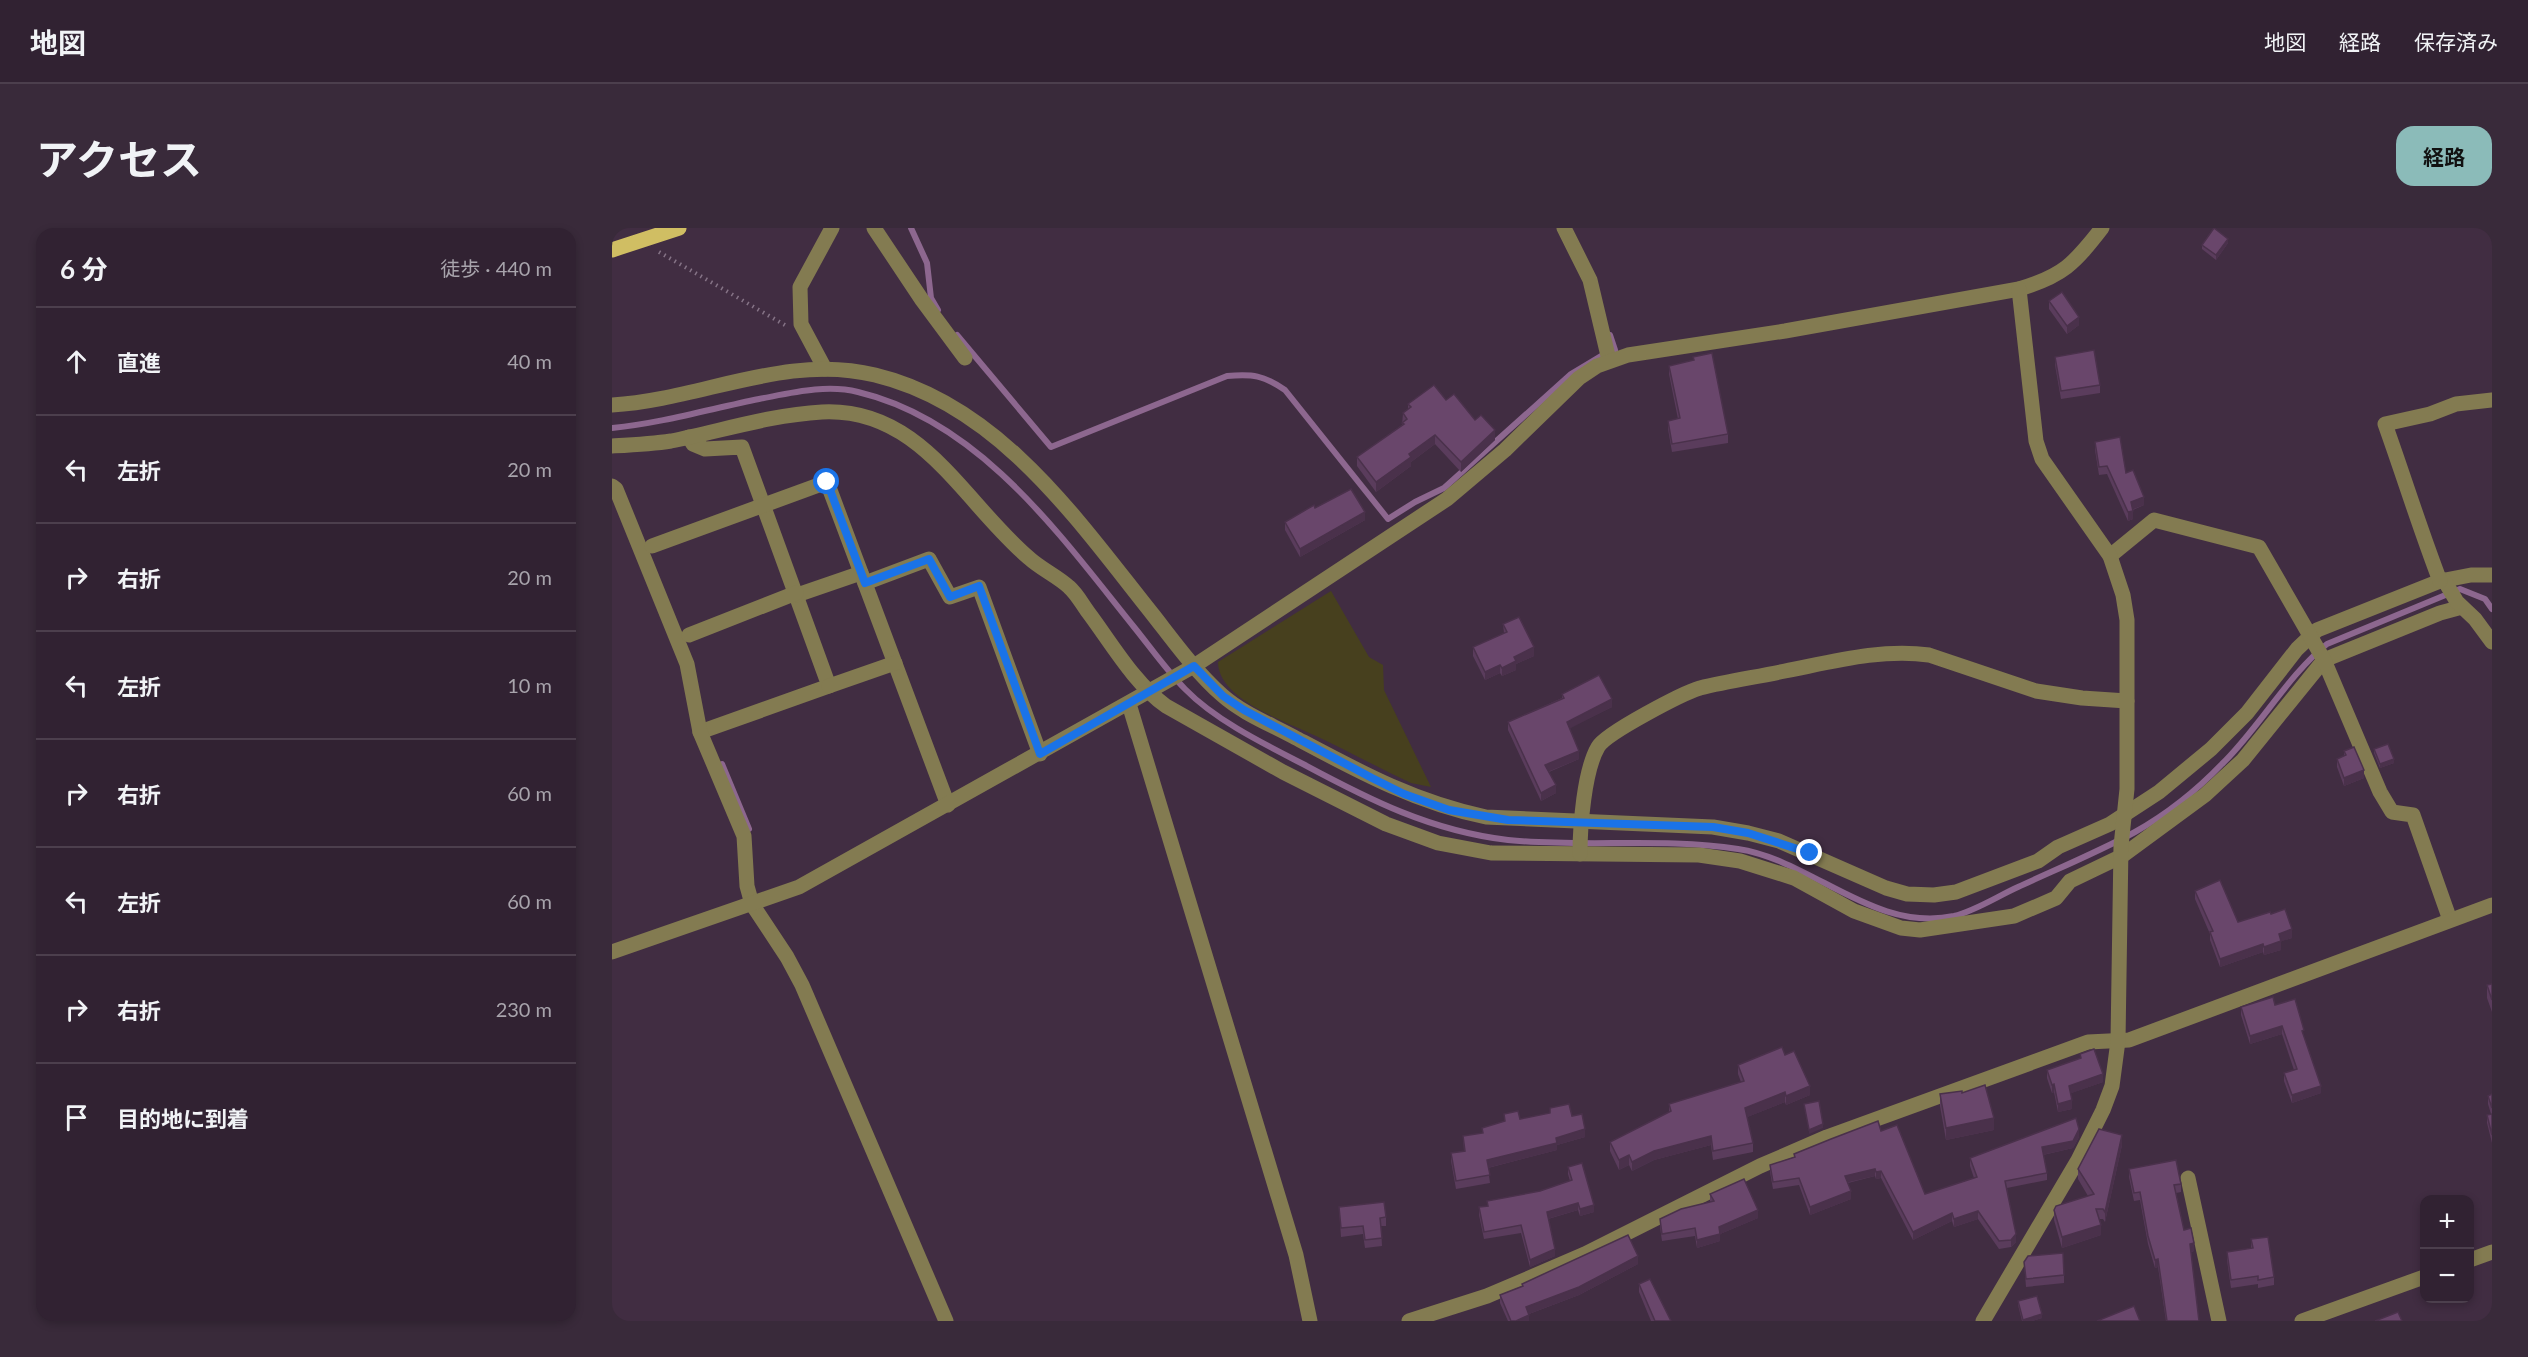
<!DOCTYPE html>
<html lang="ja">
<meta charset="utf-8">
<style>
:root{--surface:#312232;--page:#392a3a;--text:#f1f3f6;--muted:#a8a4ac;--line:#4c3f4d;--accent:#8bbbb9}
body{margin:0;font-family:Lato,"Noto Sans JP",sans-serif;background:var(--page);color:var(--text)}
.controls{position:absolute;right:18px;bottom:18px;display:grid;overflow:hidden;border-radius:12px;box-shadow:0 3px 9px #0003}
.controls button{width:54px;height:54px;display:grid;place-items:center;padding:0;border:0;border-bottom:2px solid var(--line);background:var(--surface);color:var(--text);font:30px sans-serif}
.stop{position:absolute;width:18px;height:18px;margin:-14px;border:4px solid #1a73e8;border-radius:50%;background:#fff}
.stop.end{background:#1a73e8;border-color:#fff;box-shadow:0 2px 6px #0008}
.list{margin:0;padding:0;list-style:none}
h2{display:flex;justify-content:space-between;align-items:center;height:78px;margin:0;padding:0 24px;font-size:26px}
h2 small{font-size:20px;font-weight:400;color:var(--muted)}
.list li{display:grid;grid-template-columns:39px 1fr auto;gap:18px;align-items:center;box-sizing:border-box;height:108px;padding:0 24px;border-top:2px solid var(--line)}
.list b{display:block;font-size:22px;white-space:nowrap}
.list em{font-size:20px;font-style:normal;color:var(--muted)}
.icon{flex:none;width:33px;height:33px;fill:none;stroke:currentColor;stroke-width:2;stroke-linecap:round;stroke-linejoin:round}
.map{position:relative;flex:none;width:1880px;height:1093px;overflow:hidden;border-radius:18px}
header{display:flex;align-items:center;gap:36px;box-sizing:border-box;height:84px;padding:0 30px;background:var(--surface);border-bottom:2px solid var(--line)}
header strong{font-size:28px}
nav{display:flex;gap:33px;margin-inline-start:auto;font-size:21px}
.intro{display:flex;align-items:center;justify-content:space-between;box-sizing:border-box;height:144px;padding:0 36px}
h1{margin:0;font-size:42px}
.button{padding:15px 27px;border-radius:18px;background:var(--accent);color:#111;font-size:21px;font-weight:700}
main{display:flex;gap:36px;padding:0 36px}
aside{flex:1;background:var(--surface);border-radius:18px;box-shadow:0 3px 9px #0003}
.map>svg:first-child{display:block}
</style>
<header>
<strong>地図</strong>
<nav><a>地図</a><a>経路</a><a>保存済み</a></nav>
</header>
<div class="intro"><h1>アクセス</h1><a class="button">経路</a></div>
<main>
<aside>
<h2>6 分<small>徒歩 · 440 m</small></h2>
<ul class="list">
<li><svg class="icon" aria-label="ahead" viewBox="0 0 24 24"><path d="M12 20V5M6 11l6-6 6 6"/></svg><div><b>直進</b></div><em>40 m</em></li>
<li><svg class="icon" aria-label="left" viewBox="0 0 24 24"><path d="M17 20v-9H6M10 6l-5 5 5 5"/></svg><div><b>左折</b></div><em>20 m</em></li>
<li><svg class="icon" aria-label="right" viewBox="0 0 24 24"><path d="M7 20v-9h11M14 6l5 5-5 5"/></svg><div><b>右折</b></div><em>20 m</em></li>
<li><svg class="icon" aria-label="left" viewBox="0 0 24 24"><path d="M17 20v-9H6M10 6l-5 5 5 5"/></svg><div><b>左折</b></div><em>10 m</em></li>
<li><svg class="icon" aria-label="right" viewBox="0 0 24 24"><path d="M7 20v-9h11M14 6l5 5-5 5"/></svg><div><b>右折</b></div><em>60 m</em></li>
<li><svg class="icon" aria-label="left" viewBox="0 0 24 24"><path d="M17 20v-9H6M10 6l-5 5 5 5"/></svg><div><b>左折</b></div><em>60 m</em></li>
<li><svg class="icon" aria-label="right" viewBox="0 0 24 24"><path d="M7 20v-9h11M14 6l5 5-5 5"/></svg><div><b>右折</b></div><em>230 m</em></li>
<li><svg class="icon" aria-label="arrive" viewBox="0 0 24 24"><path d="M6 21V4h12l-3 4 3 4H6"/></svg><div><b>目的地に到着</b></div></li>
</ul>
</aside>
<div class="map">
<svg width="1880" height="1093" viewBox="0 0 1880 1093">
<rect width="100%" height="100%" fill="#412d42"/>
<path fill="#47401e" d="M719 363 757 429 771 437 772 462 819 559 799 555C767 540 736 523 704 508 676 494 606 472 606 434Z"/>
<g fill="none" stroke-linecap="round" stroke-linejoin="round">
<g stroke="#8d678f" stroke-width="6">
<path d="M299 0 315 35 319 70 326 82"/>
<path d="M345 107 439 219 615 148C641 146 651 147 673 162L776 291 803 274 832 260 959 146 989 128"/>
<path d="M998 107 1003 122 1001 123"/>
<path d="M0 200C50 195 98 181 147 171 179 165 214 156 246 164 368 193 448 307 522 399 539 420 555 443 573 461 603 492 652 516 691 536 758 572 819 603 896 612 972 620 1050 609 1126 621 1200 632 1262 705 1342 688 1363 683 1386 668 1406 659 1445 641 1486 624 1523 604 1555 586 1585 562 1610 536 1647 500 1676 447 1715 416L1848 361 1873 371 1880 381"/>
<path d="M110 536 137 601"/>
</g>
<path stroke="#857386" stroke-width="4" stroke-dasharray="1.5 4.5" stroke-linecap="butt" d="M47 24 173 97"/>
<g stroke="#837b51" stroke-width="15">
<path d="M262 0 310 72 353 130"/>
<path d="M952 0 978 52 997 132"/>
<path d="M213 141 189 96 188 59 220 0"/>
<path d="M0 177C88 172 174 125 263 147 388 177 466 293 542 388 563 415 584 444 610 467 630 485 658 496 682 509 746 543 802 574 874 589L1101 599 1136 605 1167 613 1274 660 1295 666 1322 667 1344 664 1426 633 1446 619 1498 596 1547 564 1599 521 1635 485 1685 421 1705 402 1828 353 1859 347H1880"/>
<path d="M77 209 81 216 93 221 130 219 217 458 88 504"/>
<path d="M0 218C19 217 40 216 59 213 109 203 158 187 210 184 309 179 351 274 417 330 429 341 445 348 457 359 465 366 470 376 476 384 500 416 522 455 554 478L671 544 774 596 826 615 879 625 1087 627 1128 633 1182 650 1242 683 1289 700 1308 702 1402 688 1444 670 1458 653 1510 628 1593 567 1631 532 1712 432 1828 385 1850 379"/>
<path d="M0 258 4 261 75 436 88 504 132 608 135 658 140 676 175 729 190 757 334 1093"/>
<path d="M40 318 215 254 336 577"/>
<path d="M1498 328 1542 292 1647 319 1712 432 1768 564 1780 584 1801 587 1838 692"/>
<path d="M1832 352 1845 374 1863 391 1880 414"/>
<path d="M1828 353C1808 301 1792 249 1773 196L1818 186 1844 176 1880 172"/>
<path d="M253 355 317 331 338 369 367 359 428 526"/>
<path d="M185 367 249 345"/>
<path d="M77 407 184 365"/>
<path d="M217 458 283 435"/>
<path d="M517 476 684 1027 698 1093"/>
<path d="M968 626C968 599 972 543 986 519 994 505 1071 465 1088 460 1116 453 1145 449 1173 443 1219 434 1270 420 1317 427L1424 463 1470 470 1515 473"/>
<path d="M0 724 187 659 582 438 835 271 893 222 967 150 985 138 1016 127 1173 103 1407 61C1451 48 1462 36 1490 0"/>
<path d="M1576 950 1607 1093"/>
<path d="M1858 1032 1880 1024"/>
<path d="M797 1093 875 1068 973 1026 1148 938 1215 909 1476 814 1517 812 1880 677"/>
<path d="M1371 1093 1466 932 1491 882 1500 858 1506 813 1509 618 1515 561V392L1511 367 1498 328 1430 231 1424 213 1407 61"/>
<path d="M1690 1093 1812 1049"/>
</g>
<path stroke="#d0be63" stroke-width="15" d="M0 22 67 0"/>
</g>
<g fill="#5a3c5c">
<path d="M1616 15 1604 32 1590 21V17Z"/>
<path d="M1437 73 1467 97 1455 106 1437 81Z"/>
<path d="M1081 129 1116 206V215L1060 224 1056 201V193L1066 191 1057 146V138L1081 133Z"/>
<path d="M1443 129 1488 157V165L1449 171 1443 137Z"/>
<path d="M834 172 863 192 883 212 849 244 823 216 799 234V238L764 264 745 238V229L790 197 791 185 796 181V176Z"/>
<path d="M1483 214 1514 245 1532 277 1521 282V291L1516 293 1495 246 1487 247 1483 222Z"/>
<path d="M703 280 753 292 688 329 673 302V294Z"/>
<path d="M891 396 922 428 904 436V442L890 448 888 445 873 452 861 428V419L892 405Z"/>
<path d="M950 466 1000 479 957 500 967 531 937 544 944 565 929 573 896 502V494L950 470Z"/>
<path d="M1762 521 1782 535 1768 540 1762 525Z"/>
<path d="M1732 523 1752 550 1732 558 1725 539V531L1732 528Z"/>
<path d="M1583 663 1626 694 1659 686 1680 710 1669 713V722L1652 727 1651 724 1608 739 1598 712V706L1583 671Z"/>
<path d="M1880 756V784L1875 770V757Z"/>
<path d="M1663 777 1692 810 1709 865 1680 875 1672 853V845L1682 842 1670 806 1638 816 1629 787V779Z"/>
<path d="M1468 826 1491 854 1459 865 1460 881 1446 884 1442 864 1440 865 1435 850V842L1468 831Z"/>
<path d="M1173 827 1198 867 1174 877 1173 874 1135 889 1141 915V924L1101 932 1099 917 1042 932 1020 943 1017 937 1007 942 998 923V914L1057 884V876L1129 854 1126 846V837Z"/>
<path d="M1350 865 1382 902 1334 912 1328 878V866Z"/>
<path d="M1880 866V915L1875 895V887L1879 886 1876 876V868Z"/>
<path d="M938 880 960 888 973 909 945 917V922L876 940 878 955 844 961 839 933V925L852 923 851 908 870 905V900L892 894V886L908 891 938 885Z"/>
<path d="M1269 903 1313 966 1362 950 1358 938V930L1467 909 1461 920 1431 927 1435 945V952L1395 960 1404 1014 1399 1019 1387 1021 1366 991 1342 999 1340 993 1301 1012 1269 950 1264 951 1263 948 1236 955 1239 971 1198 987 1187 957 1161 961 1158 944V937L1182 929V926Z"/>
<path d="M1510 917 1493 994 1491 991H1488L1489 1007 1450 1020 1442 992V982L1476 968 1466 951V941Z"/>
<path d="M956 939 982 984 968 988 966 982 936 991 943 1028 918 1039 909 1005 872 1011 867 987V979L875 978V973L928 963 958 953 956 946Z"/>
<path d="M1517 941 1569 956V964L1564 965 1572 1002 1582 1023 1579 1024 1587 1093H1554L1546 1039 1543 1040 1536 1016 1528 972 1522 973 1517 949Z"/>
<path d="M1098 966 1146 990 1108 1006V1013L1085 1020 1083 1008 1050 1013 1048 999V991L1098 974Z"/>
<path d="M727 979 774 989V998H769L770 1018 753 1020 751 1006 729 1009Z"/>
<path d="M1639 1011 1662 1049V1057L1646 1060V1056L1619 1060 1615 1032V1024L1639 1021Z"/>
<path d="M1412 1034 1452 1047V1055L1414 1059Z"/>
<path d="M1026 1036 967 1067 917 1086V1093H896L888 1075V1067L910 1058V1056Z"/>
<path d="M1027 1056 1059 1093H1039L1027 1064Z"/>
<path d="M1406 1073 1430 1090 1420 1093H1410L1406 1077Z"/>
</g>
<g fill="#4a314b">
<path d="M1616 11V15L1604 32V27Z"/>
<path d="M1467 89V97L1455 106V98Z"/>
<path d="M883 202V212L849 244V234Z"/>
<path d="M823 207V216L799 234V238L764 264V254L797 226Z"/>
<path d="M1532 269V277L1519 282V274Z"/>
<path d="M1521 283V291L1516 293V284Z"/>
<path d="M753 284V292L688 329V321Z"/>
<path d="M922 419V428L904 436V442L890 448V440L902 429Z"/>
<path d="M888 437V445L873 452V444Z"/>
<path d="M1000 471V479L955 502V494Z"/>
<path d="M967 523V531L933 545V537Z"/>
<path d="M1782 531V535L1768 540V536Z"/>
<path d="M1752 542V550L1732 558V550Z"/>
<path d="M944 557V565L929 573V565Z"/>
<path d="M1680 701V710L1667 714V706Z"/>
<path d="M1669 713V722L1652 727V719Z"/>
<path d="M1651 716V724L1608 739V731Z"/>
<path d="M1670 798V806L1638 816V808Z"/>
<path d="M1491 846V854L1457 866V858Z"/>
<path d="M1442 856V864L1440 865V857Z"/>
<path d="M1198 858V867L1174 877V868Z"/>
<path d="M1709 858V865L1680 875V867Z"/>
<path d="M1173 864V874L1133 890V880Z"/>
<path d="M1460 872V881L1446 884V876Z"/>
<path d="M1382 890V902L1334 912V900Z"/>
<path d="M1211 896V900L1197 906V902Z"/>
<path d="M973 901V909L945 917V922L875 940V932L944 910Z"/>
<path d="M1467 901V909L1461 920 1430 927V919Z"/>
<path d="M1510 907V917L1493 994V984Z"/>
<path d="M1099 908V917L1042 932 1020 943V934L1042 923Z"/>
<path d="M1017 927V937L1007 942V932Z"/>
<path d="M1263 941V948L1233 955V948Z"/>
<path d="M1269 943V950L1264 951V944Z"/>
<path d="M1239 963V971L1198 987V979Z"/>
<path d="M966 975V982L935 991V984Z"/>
<path d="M982 977V984L968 988V981Z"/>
<path d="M1146 982V990L1108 1006V1013L1085 1020V1012L1107 999Z"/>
<path d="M1366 983V991L1342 999V991Z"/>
<path d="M1340 985V993L1301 1012V1004Z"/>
<path d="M1489 997V1007L1450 1020V1009Z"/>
<path d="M1404 1006V1014L1399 1019V1012Z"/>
<path d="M1582 1015V1023L1578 1024V1016Z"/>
<path d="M943 1021V1028L918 1039V1032Z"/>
<path d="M1026 1028V1036L967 1067 914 1087V1079Z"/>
<path d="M1546 1031V1039L1543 1040V1032Z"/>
<path d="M1430 1086V1090L1420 1093H1411V1092Z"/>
<path d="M917 1087V1093H904Z"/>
</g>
<g fill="#69466b" stroke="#4a314b" stroke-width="1.5">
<path d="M1602 0 1616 11 1604 27 1590 17Z"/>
<path d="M1450 64 1467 89 1455 98 1437 73Z"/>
<path d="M1482 122 1488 157 1449 163 1443 129Z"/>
<path d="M1100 125 1116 206 1060 216 1056 193 1068 190 1057 138 1082 132 1081 129Z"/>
<path d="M822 157 834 172 842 166 863 192 869 187 883 202 849 234 823 207 797 226 799 229 764 254 745 229 792 196 790 195 795 191 791 185 799 179 796 176Z"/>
<path d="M1508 209 1514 245 1521 242 1532 269 1519 274 1521 283 1516 284 1495 238 1487 239 1483 214Z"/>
<path d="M739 261 753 284 688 321 673 294 702 277 703 280Z"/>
<path d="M907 389 922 419 902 429 904 433 890 440 888 437 873 444 861 419 895 404 891 396Z"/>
<path d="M987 447 1000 471 955 494 967 523 933 537 944 557 929 565 896 494 952 470 950 466Z"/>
<path d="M1776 516 1782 531 1768 536 1762 521Z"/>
<path d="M1742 519 1752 542 1732 550 1725 531 1734 527 1732 523Z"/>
<path d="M1608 652 1626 694 1658 684 1659 686 1673 681 1680 701 1667 706 1669 713 1652 719 1651 716 1608 731 1598 704 1601 703 1583 663Z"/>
<path d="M1880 756V772L1875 757Z"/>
<path d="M1661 769 1663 777 1683 771 1692 802 1690 803 1709 858 1680 867 1672 845 1685 841 1670 798 1638 808 1629 779Z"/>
<path d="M1170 819 1173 827 1182 823 1198 858 1174 868 1173 864 1133 880 1141 915 1101 923 1099 908 1042 923 1020 934 1017 927 1007 932 998 914 1059 883 1057 876 1132 853 1126 837Z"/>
<path d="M1482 821 1491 846 1457 858 1460 872 1446 876 1442 856 1440 857 1435 842 1469 830 1468 826Z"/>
<path d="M1373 857 1382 890 1334 900 1328 866 1350 863V865Z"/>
<path d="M1880 866V880L1876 868Z"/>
<path d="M1207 873 1211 896 1197 902 1192 876Z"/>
<path d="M957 876 960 888 970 886 973 901 944 910 945 915 875 932 878 947 844 953 839 925 853 923 851 908 871 905 870 900 893 893 892 886 906 883 908 891 938 885V880Z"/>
<path d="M1880 886V907L1875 887Z"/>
<path d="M1464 890 1467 901 1461 913 1430 919 1435 945 1393 953 1404 1006 1399 1012 1387 1013 1366 983 1342 991 1340 985 1301 1004 1269 943 1264 944 1263 941 1233 948 1239 963 1198 979 1187 950 1161 954 1158 937 1183 929 1182 926 1219 911 1266 893 1269 903 1285 897 1313 966 1365 949 1358 930Z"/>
<path d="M1487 901 1510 907 1493 984 1491 981H1484L1489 997 1450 1009 1442 982 1444 978 1482 966 1466 941Z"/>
<path d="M1564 932 1569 956 1562 957 1572 1002 1579 1000 1582 1015 1578 1016 1587 1093H1555L1546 1031 1543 1032 1536 1008 1528 964 1522 965 1517 941Z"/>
<path d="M970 935 982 977 968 981 966 975 935 984 943 1021 918 1032 909 997 872 1004 867 979 876 978 875 973 928 963 960 952 956 939Z"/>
<path d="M1132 951 1146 982 1107 999 1108 1006 1085 1012 1083 1000 1050 1006 1048 991 1069 981 1102 973 1098 966Z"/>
<path d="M772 974 774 989 768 990 770 1010 753 1012 751 998 729 1000 727 979Z"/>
<path d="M1016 1007 1026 1028 967 1059 914 1079 917 1087 904 1093H899L888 1067 911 1058 910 1056Z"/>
<path d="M1656 1009 1662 1049 1646 1052V1048L1619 1052 1615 1024 1641 1020 1639 1011Z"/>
<path d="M1451 1025 1452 1047 1414 1051 1412 1034 1416 1028Z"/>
<path d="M1038 1051 1059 1093H1043L1027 1056Z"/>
<path d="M1425 1068 1430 1086 1411 1092 1406 1073Z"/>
<path d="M1522 1078 1528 1093H1485Z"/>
<path d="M1786 1084 1790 1093H1763Z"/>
</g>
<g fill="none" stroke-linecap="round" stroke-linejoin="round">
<path stroke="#1a73e8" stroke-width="8" d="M215 254 253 355 317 331 338 369 367 358 428 526 582 438 611 468 632 482 760 550 792 566 837 582 896 592 1101 599 1136 605 1198 625"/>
</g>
</svg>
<div class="controls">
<button>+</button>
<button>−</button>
</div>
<div class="stop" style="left:215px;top:254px"></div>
<div class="stop end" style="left:1198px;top:625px"></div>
</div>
</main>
